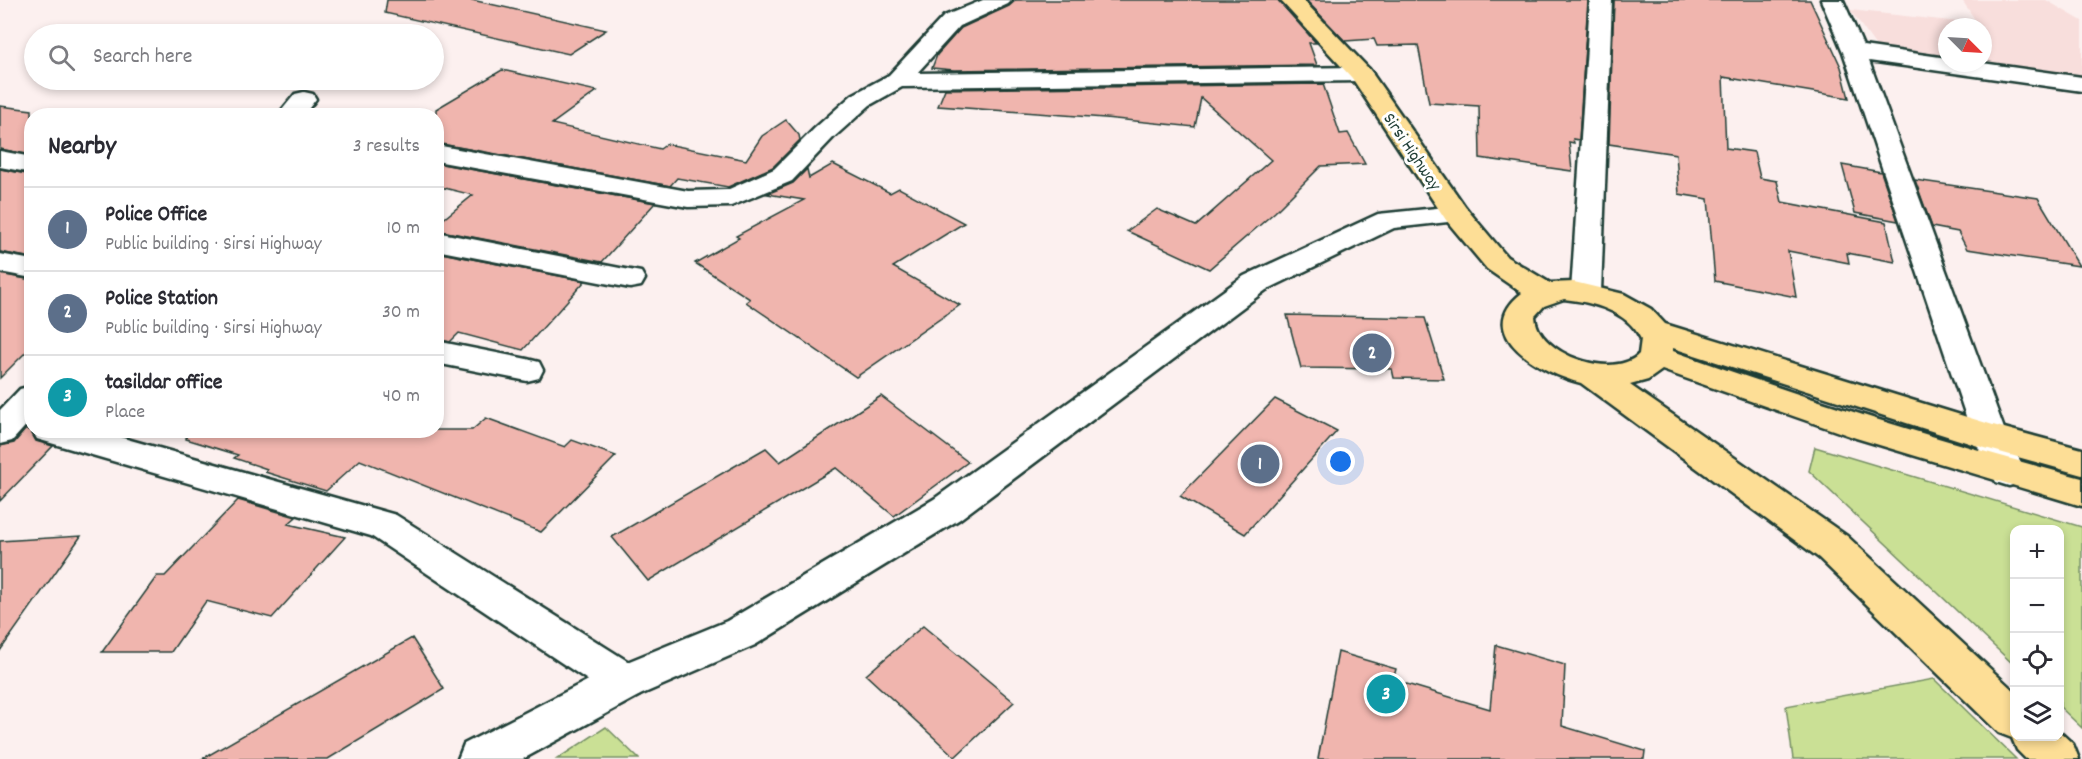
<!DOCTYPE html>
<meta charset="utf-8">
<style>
:root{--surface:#fff;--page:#f2f2f3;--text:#2b2b33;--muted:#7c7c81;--line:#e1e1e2;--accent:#1f6fb2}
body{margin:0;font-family:Dekko,sans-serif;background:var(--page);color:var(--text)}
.controls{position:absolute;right:18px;bottom:18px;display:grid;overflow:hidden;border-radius:12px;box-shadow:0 3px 9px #0003}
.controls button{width:54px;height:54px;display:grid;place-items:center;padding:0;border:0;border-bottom:2px solid var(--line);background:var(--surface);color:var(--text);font:30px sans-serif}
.compass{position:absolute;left:1938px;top:18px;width:54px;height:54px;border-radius:50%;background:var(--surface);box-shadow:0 3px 9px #0003;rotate:114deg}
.you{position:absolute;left:1341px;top:462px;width:21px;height:21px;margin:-15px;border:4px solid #fff;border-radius:50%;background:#1a73e8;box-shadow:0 0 0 9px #1a73e833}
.badge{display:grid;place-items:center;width:39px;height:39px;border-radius:50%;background:var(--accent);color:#fff;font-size:20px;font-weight:700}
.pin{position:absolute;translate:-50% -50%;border:3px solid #fff;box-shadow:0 2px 6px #0006}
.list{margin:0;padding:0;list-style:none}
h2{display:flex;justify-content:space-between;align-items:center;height:78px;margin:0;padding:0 24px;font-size:26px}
h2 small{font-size:20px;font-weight:400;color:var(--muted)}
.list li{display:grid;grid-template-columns:39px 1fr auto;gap:18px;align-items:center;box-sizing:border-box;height:84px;padding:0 24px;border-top:2px solid var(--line)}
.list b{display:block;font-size:22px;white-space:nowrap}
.list p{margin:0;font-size:20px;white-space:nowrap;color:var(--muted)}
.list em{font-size:20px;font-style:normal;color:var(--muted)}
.icon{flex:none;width:33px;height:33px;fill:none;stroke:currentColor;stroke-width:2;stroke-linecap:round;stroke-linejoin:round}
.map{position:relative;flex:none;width:2082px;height:759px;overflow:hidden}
.search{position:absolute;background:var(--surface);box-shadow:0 3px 9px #0003;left:24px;top:24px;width:420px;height:66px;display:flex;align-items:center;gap:15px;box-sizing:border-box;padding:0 21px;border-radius:33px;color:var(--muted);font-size:22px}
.panel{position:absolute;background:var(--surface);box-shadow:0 3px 9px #0003;left:24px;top:108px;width:420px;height:330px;border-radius:24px}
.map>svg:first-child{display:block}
</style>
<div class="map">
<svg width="2082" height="759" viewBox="0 0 2082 759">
<rect width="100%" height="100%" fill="#fcf0ef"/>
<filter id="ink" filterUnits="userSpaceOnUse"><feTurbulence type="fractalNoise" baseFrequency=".0167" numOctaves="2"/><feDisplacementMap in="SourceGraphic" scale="12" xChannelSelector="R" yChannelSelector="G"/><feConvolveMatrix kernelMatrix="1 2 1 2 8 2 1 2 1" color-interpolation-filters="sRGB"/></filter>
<g filter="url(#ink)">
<path fill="#f8dedc" d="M1962 0H2046L2082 21V75L1983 63V27H1947V58L1878 49 1850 10 1978 24Z"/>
<g fill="#cae095" stroke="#748e64" stroke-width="1.5">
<path d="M1815 447 2082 527V728L2060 707V530H2014V665L1809 471Z"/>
<path d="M1934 679 2016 759H1793L1786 706Z"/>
<path d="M606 727 639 759H557Z"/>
</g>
<g fill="#f0b5ae" stroke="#1f3d34" stroke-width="1.5">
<path d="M387 0H472L606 30 569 54 385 13Z"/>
<path d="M1016 0H1278L1316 43H1309L1317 65 954 70 932 68 937 55 961 28 1009 6Z"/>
<path d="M1306 0H1588L1579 140 1573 139 1574 143 1569 142 1572 171 1480 158 1479 106 1429 103 1418 45 1377 46 1374 39 1345 41Z"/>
<path d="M1614 0H1810L1841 67 1849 98 1723 77 1726 148 1754 152 1760 178 1777 181 1782 202 1886 222 1895 262 1847 253 1849 263 1788 251 1796 297 1715 281 1708 199 1679 194 1676 154 1609 144Z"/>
<path d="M502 70 597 91 552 124 660 149 667 144 746 160 762 136 786 120 799 135 800 140 773 167 728 187 677 178 670 186 436 143V109Z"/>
<path d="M1323 84 1340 134 1348 133 1365 164 1321 166 1275 212 1209 269 1127 231 1157 209 1196 226 1271 160 1201 98 1195 127 1105 118 938 106 945 89Z"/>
<path d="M0 106 32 110V155L0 149Z"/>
<path d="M436 163 655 203 602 262 436 230V225L473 195 436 186Z"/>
<path d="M833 164 890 193 899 188 964 223 893 267 960 305 856 377 746 302 750 299 695 263 739 238 736 236 804 200 767 194 793 183 807 169 809 178Z"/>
<path d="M1842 165 1881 172 1898 221 1855 213Z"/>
<path d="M0 169 32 175V258L0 252Z"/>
<path d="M1915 180 2038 198 2079 266 1967 249 1958 232 1932 227Z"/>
<path d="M436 252 585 281 523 350 459 333 450 342 436 339Z"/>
<path d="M0 274 32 280V346L0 378Z"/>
<path d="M1287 315 1425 318 1444 379 1394 378 1392 369 1301 368Z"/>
<path d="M881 396 968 462 894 516 836 468 648 581 612 537 766 448 780 462Z"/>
<path d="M1275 399 1337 431 1245 534 1180 496Z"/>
<path d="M486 418 565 447 572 440 616 456 541 532 360 460 326 491 265 472 267 469 234 458 238 455 186 439 187 430H472Z"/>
<path d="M25 430H30L36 441 53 446 0 501V446L14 443Z"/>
<path d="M238 500 296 517 288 524 345 537 272 618 206 601 171 652H102L157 576H165Z"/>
<path d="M81 536 0 651V541Z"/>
<path d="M923 626 1014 702 955 757 866 675Z"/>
<path d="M412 638 444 689 328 759H202Z"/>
<path d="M1496 645 1565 665 1562 726 1645 751 1644 759H1318L1338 652 1396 669 1393 680 1490 709Z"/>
</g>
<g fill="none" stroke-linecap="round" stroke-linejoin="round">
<g stroke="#1f3d34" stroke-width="5">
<g id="minor">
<path d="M983 0H1012L1008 4 960 26 917 73 1361 67 1369 69 1373 74 1369 79 1361 81 902 87 870 105 833 138 792 181 731 206 688 207 436 161V145L688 191 727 190 774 169 815 128 852 95 889 75 944 16Z"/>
<path d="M1821 0H1843L1863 46 1947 58V63H1982L2082 77V91L1869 61 2007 437 2027 473 2022 482 2009 486 1996 482 1973 437 1843 52Z"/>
<path d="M304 92 313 94 316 99 303 116H277L295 94Z"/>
<path d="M0 151 32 157V173L0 167Z"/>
<path d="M436 232 630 270 641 272 645 279 641 286 630 288 436 250Z"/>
<path d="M0 254 32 260V278L0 272Z"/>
<path d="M436 341 527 359 539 362 543 370 539 378 527 381 436 363Z"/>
<path d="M32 386V419L12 441 0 444V410L20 389Z"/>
<path d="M32 430H95L396 515 640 669 646 682 640 695 625 701 610 695 371 536 37 439Z"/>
</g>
</g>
<g stroke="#1f3d34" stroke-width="5">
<path id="tertiary" d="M1590 0H1612L1601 292 1597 299 1586 301 1575 299 1571 292Z"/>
</g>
<g stroke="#1f3d34" stroke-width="5">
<path id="secondary" d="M1456 206 1466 208 1470 214 1466 220 1394 228 1266 290 960 519 755 645 640 695 523 759H458L464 744 610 669 727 621 934 499 1244 276 1378 214Z"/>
</g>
<g stroke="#1f3d34" stroke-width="5">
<path id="primary" d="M1280 0H1303L1369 69 1466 208 1507 257 1550 283 1574 282 1624 294 1651 309 1665 324 1993 425 2082 449V475L1978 446 1673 348V351C1808 399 1943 442 2082 478V506L1856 438 1662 370 1648 380 1630 385 1847 536 2014 691V736H2060V732L2073 744 2079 759H2026L2017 750 2012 738 1999 733 1819 558 1581 383C1544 374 1469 334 1522 293L1487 269 1446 220 1352 78ZM1564 299C1592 302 1628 311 1641 339L1639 354C1614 381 1536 354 1535 316L1544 306Z"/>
</g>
<use href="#minor" fill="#fff" fill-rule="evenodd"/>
<use href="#tertiary" fill="#fff" fill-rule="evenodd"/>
<use href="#secondary" fill="#fff" fill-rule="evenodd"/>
<use href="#primary" fill="#fdde96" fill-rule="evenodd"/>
</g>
</g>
<g text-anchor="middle" stroke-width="6" stroke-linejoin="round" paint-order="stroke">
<g font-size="18" fill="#1f3d34" stroke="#fff">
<text transform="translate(1413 151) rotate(56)" y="6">Sirsi Highway</text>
</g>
</g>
</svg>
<div class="controls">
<button>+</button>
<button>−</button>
<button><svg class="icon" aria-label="locate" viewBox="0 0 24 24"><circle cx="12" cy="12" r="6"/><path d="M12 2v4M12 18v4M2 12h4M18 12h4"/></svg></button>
<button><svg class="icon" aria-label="layers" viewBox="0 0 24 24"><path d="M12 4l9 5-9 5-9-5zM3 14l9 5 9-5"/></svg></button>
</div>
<svg class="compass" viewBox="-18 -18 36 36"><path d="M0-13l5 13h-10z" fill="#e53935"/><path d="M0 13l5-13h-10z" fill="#7c7c81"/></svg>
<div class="you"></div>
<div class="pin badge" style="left:1260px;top:464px;background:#5c6f8a">1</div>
<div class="pin badge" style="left:1372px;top:353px;background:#5c6f8a">2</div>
<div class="pin badge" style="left:1386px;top:694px;background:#0f9aa8">3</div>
<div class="search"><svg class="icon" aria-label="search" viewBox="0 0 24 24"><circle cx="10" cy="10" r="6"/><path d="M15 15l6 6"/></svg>Search here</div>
<section class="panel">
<h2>Nearby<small>3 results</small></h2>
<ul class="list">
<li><span class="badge" style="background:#5c6f8a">1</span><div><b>Police Office</b><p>Public building · Sirsi Highway</p></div><em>10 m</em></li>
<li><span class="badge" style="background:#5c6f8a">2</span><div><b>Police Station</b><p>Public building · Sirsi Highway</p></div><em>30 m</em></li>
<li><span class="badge" style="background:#0f9aa8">3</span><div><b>tasildar office</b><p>Place</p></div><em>40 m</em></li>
</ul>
</section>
</div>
